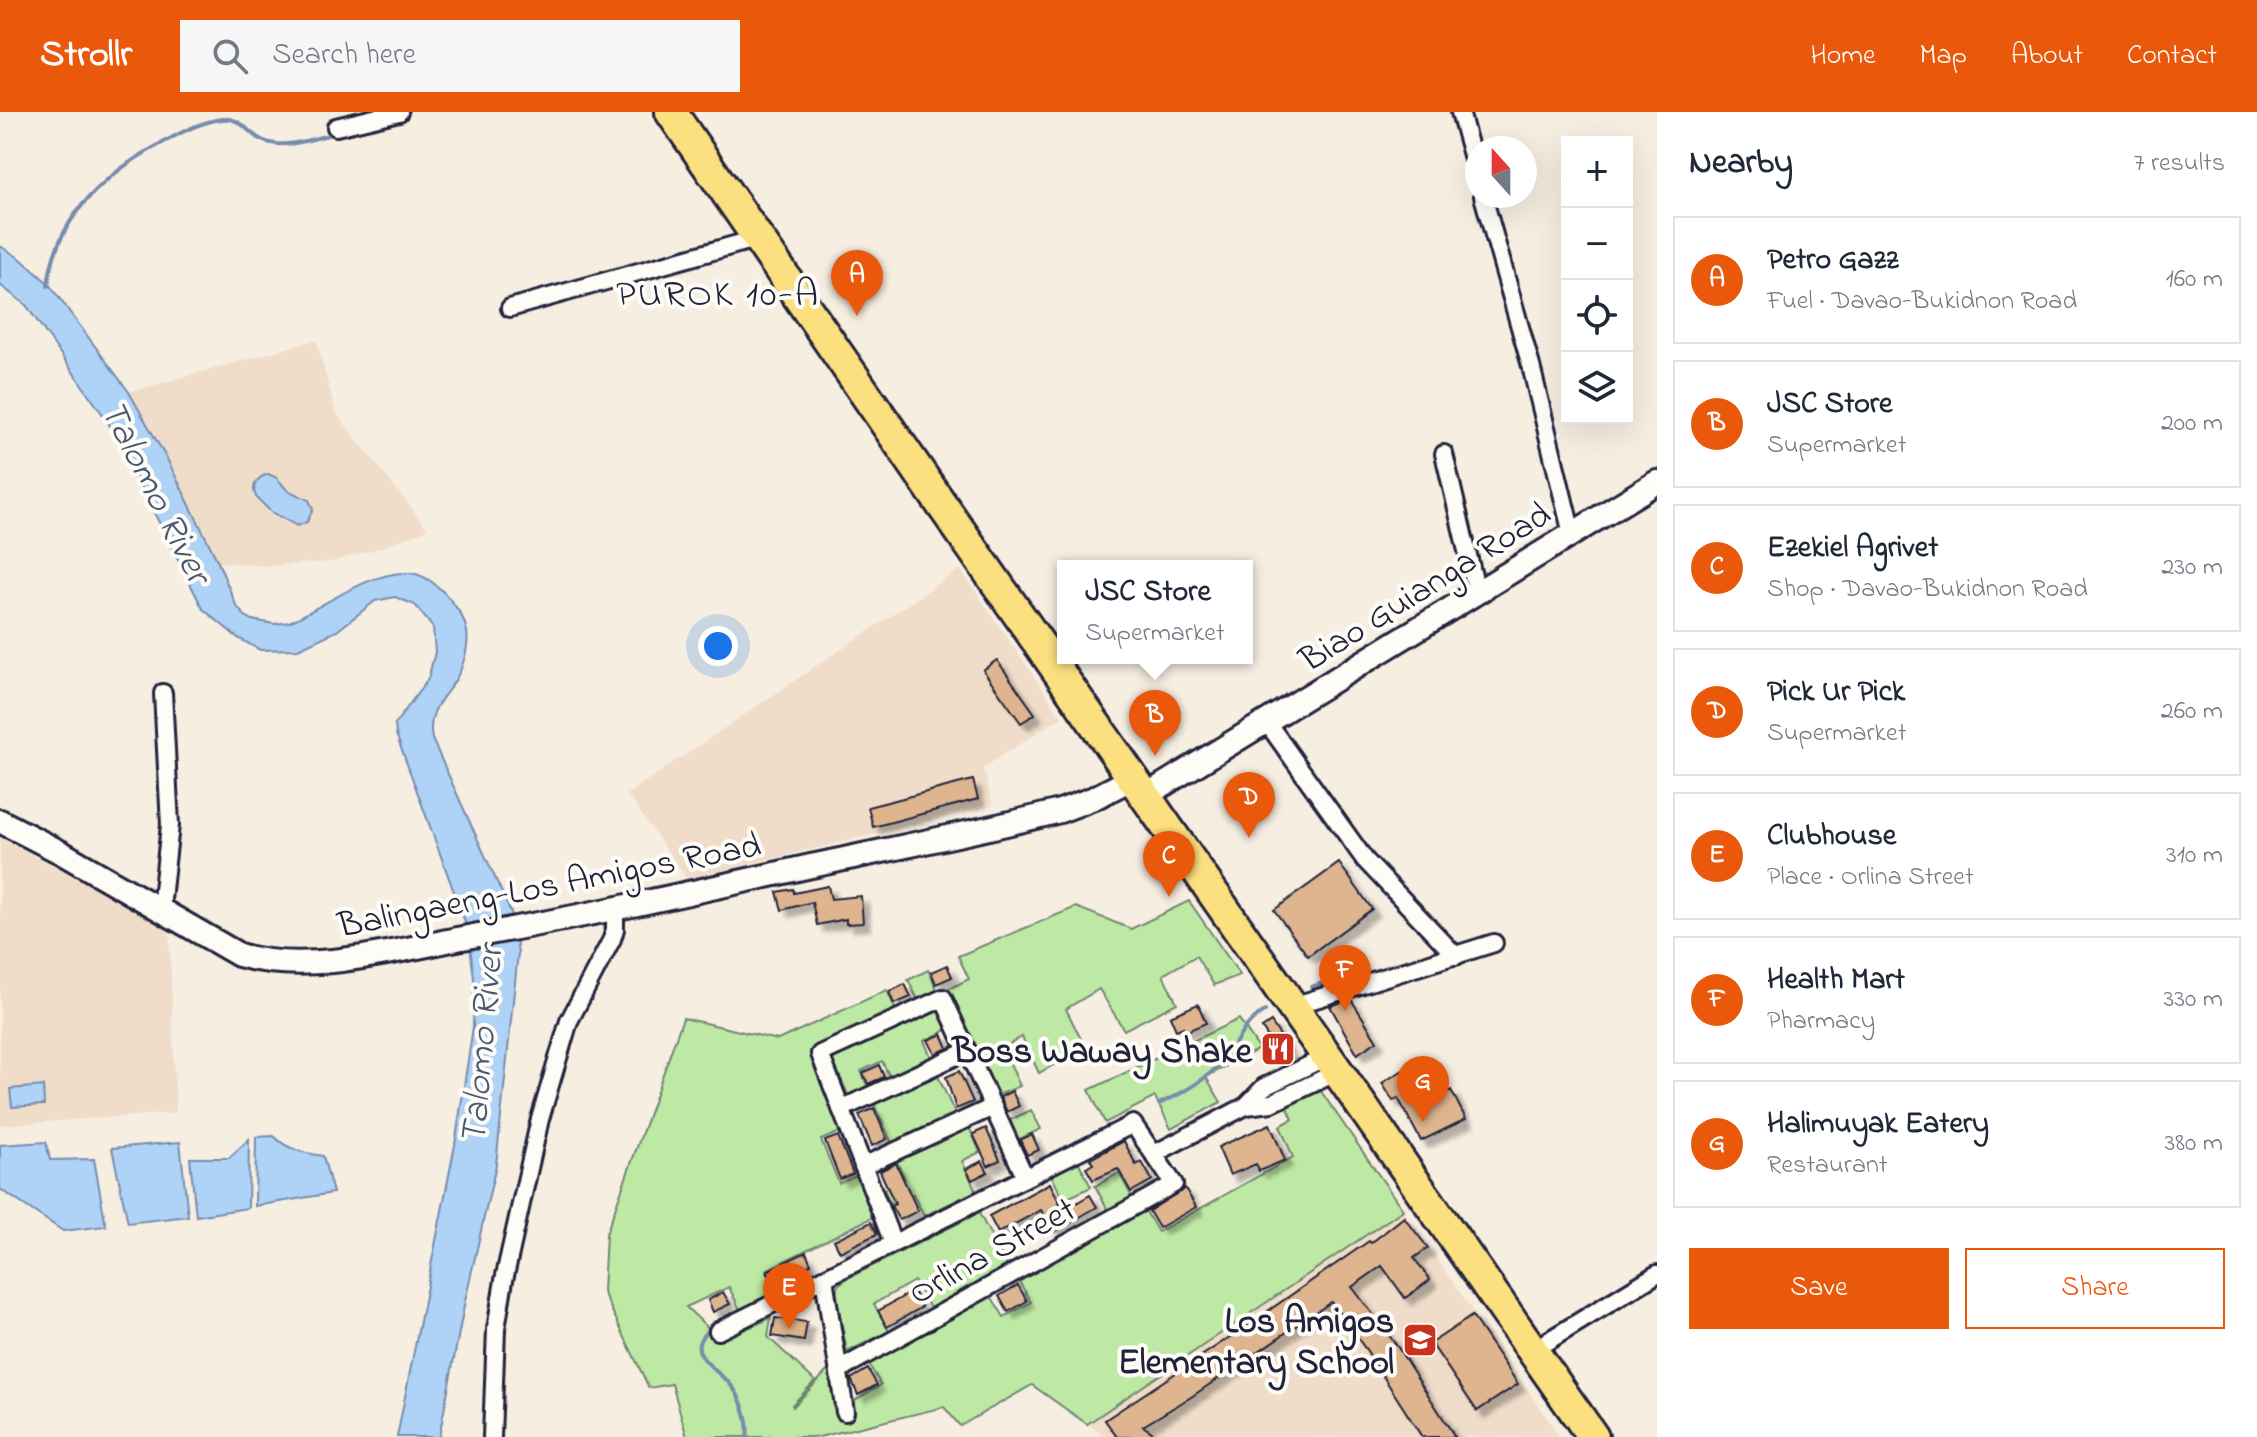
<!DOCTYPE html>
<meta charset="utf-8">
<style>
:root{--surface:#fff;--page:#f6f6f7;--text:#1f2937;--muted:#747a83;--line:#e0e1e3;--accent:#ea580c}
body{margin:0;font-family:"Indie Flower",sans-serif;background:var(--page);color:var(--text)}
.controls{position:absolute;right:24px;top:24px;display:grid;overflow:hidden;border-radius:0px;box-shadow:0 8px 32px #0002}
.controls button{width:72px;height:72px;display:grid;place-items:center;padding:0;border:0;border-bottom:2px solid var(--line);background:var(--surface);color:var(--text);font:40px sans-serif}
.compass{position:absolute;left:1465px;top:24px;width:72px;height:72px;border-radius:50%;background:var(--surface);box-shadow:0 8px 32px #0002;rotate:339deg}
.you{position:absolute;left:718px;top:534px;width:28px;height:28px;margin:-20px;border:6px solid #fff;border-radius:50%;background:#1a73e8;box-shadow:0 0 0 12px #1a73e833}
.badge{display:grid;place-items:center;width:52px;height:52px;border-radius:50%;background:var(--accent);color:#fff;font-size:26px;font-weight:700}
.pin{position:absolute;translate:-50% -66px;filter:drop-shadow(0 2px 4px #0008)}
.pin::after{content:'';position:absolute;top:42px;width:28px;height:24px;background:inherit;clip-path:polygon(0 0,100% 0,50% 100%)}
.popup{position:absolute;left:1057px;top:448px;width:196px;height:104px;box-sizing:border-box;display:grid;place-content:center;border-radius:0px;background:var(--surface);filter:drop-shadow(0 2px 6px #0005);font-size:26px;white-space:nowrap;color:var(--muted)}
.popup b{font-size:30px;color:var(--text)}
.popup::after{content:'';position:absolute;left:50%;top:100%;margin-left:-16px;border:16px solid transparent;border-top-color:var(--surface)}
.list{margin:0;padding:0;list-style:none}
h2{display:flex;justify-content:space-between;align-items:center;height:104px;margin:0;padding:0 32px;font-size:34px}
h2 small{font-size:26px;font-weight:400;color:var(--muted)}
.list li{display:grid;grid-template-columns:52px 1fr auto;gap:24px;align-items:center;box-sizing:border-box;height:128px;margin:0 16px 16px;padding:0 16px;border:2px solid var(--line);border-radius:0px}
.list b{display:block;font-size:30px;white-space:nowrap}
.list p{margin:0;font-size:26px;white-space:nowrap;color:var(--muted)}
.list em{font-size:26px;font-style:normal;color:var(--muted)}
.actions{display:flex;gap:16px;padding:24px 32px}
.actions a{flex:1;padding:18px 0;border:2px solid var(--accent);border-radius:0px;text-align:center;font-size:28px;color:var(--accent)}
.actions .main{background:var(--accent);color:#fff}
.icon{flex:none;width:44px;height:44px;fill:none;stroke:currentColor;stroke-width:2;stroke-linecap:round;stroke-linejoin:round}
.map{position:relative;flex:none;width:1657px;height:1325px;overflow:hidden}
header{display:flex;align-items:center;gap:48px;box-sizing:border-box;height:112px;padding:0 40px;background:var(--accent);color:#fff}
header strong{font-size:38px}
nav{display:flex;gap:44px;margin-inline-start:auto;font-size:28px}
.search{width:560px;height:72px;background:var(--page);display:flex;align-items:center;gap:20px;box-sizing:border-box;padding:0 28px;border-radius:0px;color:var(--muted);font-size:30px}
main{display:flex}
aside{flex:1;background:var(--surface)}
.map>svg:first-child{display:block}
</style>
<header>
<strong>Strollr</strong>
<div class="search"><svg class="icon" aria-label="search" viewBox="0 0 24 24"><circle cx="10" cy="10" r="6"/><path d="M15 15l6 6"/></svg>Search here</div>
<nav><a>Home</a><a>Map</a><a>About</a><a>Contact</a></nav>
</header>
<main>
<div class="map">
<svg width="1657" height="1325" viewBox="0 0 1657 1325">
<defs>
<filter id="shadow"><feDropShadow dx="7" dy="7" stdDeviation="2" flood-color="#0004"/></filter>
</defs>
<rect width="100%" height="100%" fill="#f7eee2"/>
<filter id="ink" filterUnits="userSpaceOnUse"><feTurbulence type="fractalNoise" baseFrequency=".0125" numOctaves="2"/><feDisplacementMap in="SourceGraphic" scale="16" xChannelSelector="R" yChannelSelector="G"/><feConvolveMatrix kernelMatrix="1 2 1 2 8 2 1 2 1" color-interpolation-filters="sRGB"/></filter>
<g filter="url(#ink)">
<g fill="#f0ddc9">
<path d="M316 228 336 301 428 417 377 437 331 450 268 454 218 450 168 349 129 280Z"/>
<path d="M960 457 1062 605 983 656 993 694 687 767 627 682Z"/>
<path d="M0 726 169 814 176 1001 0 1013Z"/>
<path d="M1403 1098 1560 1325H1106L1087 1312Z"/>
</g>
<g fill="#bee9a5" stroke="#708670" stroke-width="2">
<path d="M1189 789 1240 863 1214 873 1196 844 1163 863 1177 891 1124 918 1099 877 1066 897 1085 935 1039 961 1022 925 1003 936 1020 974 996 984 948 877 969 867 958 844 1076 795 1131 817Z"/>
<path d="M928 858 938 879 918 888 908 868Z"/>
<path d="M887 878 896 899 811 939 842 1019 821 1028 839 1071 860 1062 875 1104 766 1158 776 1180 740 1198 729 1175 686 1195 721 1228 771 1206 768 1225 815 1269 792 1293 793 1295 830 1256 837 1304 854 1302 852 1290 881 1273 868 1251 991 1184 1004 1205 1031 1190 1019 1169 1145 1098 1158 1120 1293 1045 1280 1014 1293 1007 1285 991 1318 975 1403 1098 1087 1312 1032 1273 960 1314 944 1295 819 1325H687L672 1272 649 1276 603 1180 606 1122 683 906 778 928Z"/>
<path d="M938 899 947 918 924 929 933 949 891 968 882 949 861 959 869 978 850 987 832 947Z"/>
<path d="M1239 907 1259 937 1206 965 1221 990 1171 1017 1155 985 1105 1011 1089 978Z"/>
<path d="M938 964 956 1004 892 1032 874 992Z"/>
<path d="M1031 998 1041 1017 1017 1028 1008 1009Z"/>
<path d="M969 1015 980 1040 962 1049 976 1079 924 1104 913 1082 890 1092 884 1077 905 1067 896 1047Z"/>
<path d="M1078 1049 1091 1075 1064 1088 1051 1063Z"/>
<path d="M1119 1061 1132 1085 1108 1098 1095 1074Z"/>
<path d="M979 1101 1007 1154 930 1196 914 1169 874 1192 889 1219 847 1240 836 1182 838 1173 848 1166Z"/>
</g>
<g fill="#aed3f7" stroke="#768cac" stroke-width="2">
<path d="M0 134 21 147 48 171 129 280 168 349 218 450 236 493 244 503 252 508 274 512 289 510C323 495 368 460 407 461 425 461 441 476 452 490 469 510 471 527 463 551 454 582 425 591 432 627L513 805 518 841 496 1053 465 1189 439 1325H397L455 1033 473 915 474 866 468 818 396 622 395 612 428 567 435 540 433 516 415 493 395 485 375 489 337 519 298 537 260 538 238 526 203 497 108 310 26 193 0 173Z"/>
<path d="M268 362 277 366 287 378 309 388 313 397 307 410 297 414 271 400 256 385C251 374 256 366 268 362Z"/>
<path d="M43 974 44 993 12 995 10 977Z"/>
<path d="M274 1024C287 1038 305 1041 323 1044L333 1081 255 1094 256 1025Z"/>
<path d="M249 1027 248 1096 196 1104 190 1046H229Z"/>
<path d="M46 1030 50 1048 94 1047 106 1114 63 1119 0 1077V1033Z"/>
<path d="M180 1030 188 1104 128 1111 112 1036Z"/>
</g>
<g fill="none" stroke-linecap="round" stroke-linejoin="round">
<g stroke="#768cac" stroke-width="4">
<path d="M48 174C55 105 108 59 166 29 183 19 203 9 223 7 243 5 248 23 264 29 286 38 314 26 336 21"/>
<path d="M1311 875 1349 863"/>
<path d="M1159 992C1185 980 1207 968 1225 946 1242 925 1239 916 1265 899"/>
<path d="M710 1217C681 1239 715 1256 729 1271 741 1283 750 1309 747 1325"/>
</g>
</g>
<g fill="#deb58f" stroke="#22223b" stroke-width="2" filter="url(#shadow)">
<path d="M997 548 1035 602 1021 611 983 558Z"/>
<path d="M973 668 978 687 873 715 868 695Z"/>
<path d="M1339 751 1372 797 1308 844 1274 798Z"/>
<path d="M828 774 831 787 861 784 863 811 846 812V807L817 813 812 790 782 798 777 780 793 777 794 781Z"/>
<path d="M947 853 952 865 936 872 931 860Z"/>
<path d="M905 872 911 885 894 892 889 880Z"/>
<path d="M1351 887 1377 929 1357 942 1330 894Z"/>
<path d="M1198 892 1206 911 1185 920 1183 915 1176 918 1170 904Z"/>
<path d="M1271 910 1291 940 1276 950 1266 933 1271 930 1262 916Z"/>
<path d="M942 922 948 936 935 942 928 928Z"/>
<path d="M879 953 884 965 868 972 863 961Z"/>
<path d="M1408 955 1430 989 1451 978 1466 1007 1421 1029 1398 986 1393 989 1382 971Z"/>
<path d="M959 959 973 990 956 997 946 965Z"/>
<path d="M1012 979 1019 994 1007 1000 1000 985Z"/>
<path d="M874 996 887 1027 872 1034 859 1003Z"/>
<path d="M1270 1012 1285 1048 1259 1059 1256 1052 1230 1063 1218 1035Z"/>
<path d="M986 1016 1000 1048 988 1054 973 1022Z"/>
<path d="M1032 1022 1039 1038 1027 1043 1020 1028Z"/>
<path d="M838 1024 853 1062 840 1067 825 1029Z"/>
<path d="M1124 1029 1136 1053 1142 1050 1152 1068 1131 1080 1118 1057 1093 1068 1086 1056 1093 1052 1090 1047Z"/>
<path d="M982 1049 988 1060 972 1068 966 1057Z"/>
<path d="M896 1051 918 1099 899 1108 891 1094 895 1092 880 1059Z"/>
<path d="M1050 1071 1061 1094 1069 1090 1071 1094 1090 1083 1097 1095 1054 1120 1041 1098 998 1121 989 1104Z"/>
<path d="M1185 1076 1196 1095 1159 1116 1149 1099Z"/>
<path d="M1404 1105 1428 1136 1414 1146 1430 1168 1405 1186 1382 1154 1352 1175 1397 1234 1455 1325H1422L1367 1239 1331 1190 1191 1285 1143 1314 1159 1325H1117L1105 1308 1239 1219 1369 1129 1371 1131Z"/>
<path d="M871 1110 877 1122 840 1140 834 1128Z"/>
<path d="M806 1140 811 1152 773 1171 767 1159Z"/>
<path d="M1018 1173 1027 1189 1008 1200 999 1184Z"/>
<path d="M913 1179 922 1195 887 1215 878 1199Z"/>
<path d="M723 1180 730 1192 713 1200 708 1188Z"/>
<path d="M1472 1204 1518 1272 1477 1299 1431 1231Z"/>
<path d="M775 1206 807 1210 804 1229 772 1224Z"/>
<path d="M868 1257 877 1273 858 1283 851 1267Z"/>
</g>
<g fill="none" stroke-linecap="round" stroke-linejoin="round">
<g stroke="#22223b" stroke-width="22">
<g id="street">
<path d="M1460 0 1477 61"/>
<path d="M336 15 399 0"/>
<path d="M1483 84 1531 254 1572 422"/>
<path d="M510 196 759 126"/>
<path d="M1444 342 1477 481"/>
<path d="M1266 609 1365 748 1456 844"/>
<path d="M161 797 170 713 163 581"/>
<path d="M1293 894 1494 831"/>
<path d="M1246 994 1264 975 1328 944"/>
<path d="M841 997 967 939"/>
<path d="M1154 1042 1246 994 1272 991 1339 959"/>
<path d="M863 1054 993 995"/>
<path d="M893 1131 820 942 943 886 1025 1065"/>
<path d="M824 1166 845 1300"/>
<path d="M718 1219 1133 1012 1174 1072 839 1258"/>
<path d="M1533 1238 1657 1162"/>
<path d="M492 1325 496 1217 504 1168 540 1007 569 909 612 827 615 817V798"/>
</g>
</g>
<g stroke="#22223b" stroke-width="28">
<g id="secondary">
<path d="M1145 684 1657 370"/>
<path d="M0 709 62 741 239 843C309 864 401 837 473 824 586 804 699 779 811 754 894 736 978 720 1060 699L1094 686 1133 666"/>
</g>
</g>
<g stroke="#22223b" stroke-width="36">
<path id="highway" d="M671 0 942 393 1593 1325"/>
</g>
<use href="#street" stroke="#fdfcf7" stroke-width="16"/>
<use href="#secondary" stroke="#fdfcf7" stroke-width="22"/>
<use href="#highway" stroke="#fce080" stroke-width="30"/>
</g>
</g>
<defs>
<g id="restaurant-square" transform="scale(1.8)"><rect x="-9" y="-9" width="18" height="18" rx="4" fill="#c8321e" stroke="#fdfcf7"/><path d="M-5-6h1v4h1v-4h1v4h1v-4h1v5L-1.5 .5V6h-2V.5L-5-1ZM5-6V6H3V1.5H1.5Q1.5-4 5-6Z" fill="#fff"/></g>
<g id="school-square" transform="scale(1.8)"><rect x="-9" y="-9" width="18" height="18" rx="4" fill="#c8321e" stroke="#fdfcf7"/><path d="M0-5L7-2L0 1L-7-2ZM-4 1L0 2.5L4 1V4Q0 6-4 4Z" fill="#fff"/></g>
</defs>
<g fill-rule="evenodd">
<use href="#restaurant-square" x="1278" y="937"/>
<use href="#school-square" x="1420" y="1228"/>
</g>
<g text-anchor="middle" stroke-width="8" stroke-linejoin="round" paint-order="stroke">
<g font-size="36" fill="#22223b" stroke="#fdfcf7">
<text transform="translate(1424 473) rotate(-32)" y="13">Biao Guianga Road</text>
<text transform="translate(549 771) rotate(-11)" y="13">Balingaeng-Los Amigos Road</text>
<text transform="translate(991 1137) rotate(-29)" y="13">Orlina Street</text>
</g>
<g font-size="36" font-weight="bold" fill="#22223b" stroke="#fdfcf7" text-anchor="end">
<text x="1252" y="950">Boss Waway Shake</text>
<text x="1394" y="1220">Los Amigos<tspan x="1394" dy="41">Elementary School</tspan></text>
</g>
<g font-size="38" letter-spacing="2" fill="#22223b" stroke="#fdfcf7">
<text x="718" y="193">PUROK 10-A</text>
</g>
<g font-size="38" font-style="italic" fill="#4c5773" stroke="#fdfcf7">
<text transform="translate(157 379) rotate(63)" y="13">Talomo River</text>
<text transform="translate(480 933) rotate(-85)" y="13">Talomo River</text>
</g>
</g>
</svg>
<div class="controls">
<button>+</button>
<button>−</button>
<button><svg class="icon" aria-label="locate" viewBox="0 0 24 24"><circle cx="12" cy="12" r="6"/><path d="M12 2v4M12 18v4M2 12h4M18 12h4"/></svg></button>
<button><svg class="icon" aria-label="layers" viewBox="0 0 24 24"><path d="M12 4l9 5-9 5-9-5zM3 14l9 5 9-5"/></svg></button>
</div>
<svg class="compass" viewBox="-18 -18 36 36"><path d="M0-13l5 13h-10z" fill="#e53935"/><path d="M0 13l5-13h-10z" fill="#747a83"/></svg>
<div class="you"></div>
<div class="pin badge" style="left:857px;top:204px">A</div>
<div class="pin badge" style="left:1155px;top:644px">B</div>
<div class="popup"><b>JSC Store</b>Supermarket</div>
<div class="pin badge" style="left:1169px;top:785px">C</div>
<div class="pin badge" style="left:1249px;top:726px">D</div>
<div class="pin badge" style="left:789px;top:1217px">E</div>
<div class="pin badge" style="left:1345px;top:899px">F</div>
<div class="pin badge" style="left:1423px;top:1010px">G</div>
</div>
<aside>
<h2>Nearby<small>7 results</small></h2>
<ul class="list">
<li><span class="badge">A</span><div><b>Petro Gazz</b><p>Fuel · Davao-Bukidnon Road</p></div><em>160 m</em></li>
<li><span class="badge">B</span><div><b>JSC Store</b><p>Supermarket</p></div><em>200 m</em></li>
<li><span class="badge">C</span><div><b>Ezekiel Agrivet</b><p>Shop · Davao-Bukidnon Road</p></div><em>230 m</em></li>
<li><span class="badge">D</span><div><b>Pick Ur Pick</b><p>Supermarket</p></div><em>260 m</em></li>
<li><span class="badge">E</span><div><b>Clubhouse</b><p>Place · Orlina Street</p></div><em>310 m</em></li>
<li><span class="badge">F</span><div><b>Health Mart</b><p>Pharmacy</p></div><em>330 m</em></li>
<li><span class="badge">G</span><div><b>Halimuyak Eatery</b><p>Restaurant</p></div><em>380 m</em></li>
</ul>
<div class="actions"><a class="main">Save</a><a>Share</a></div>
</aside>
</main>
